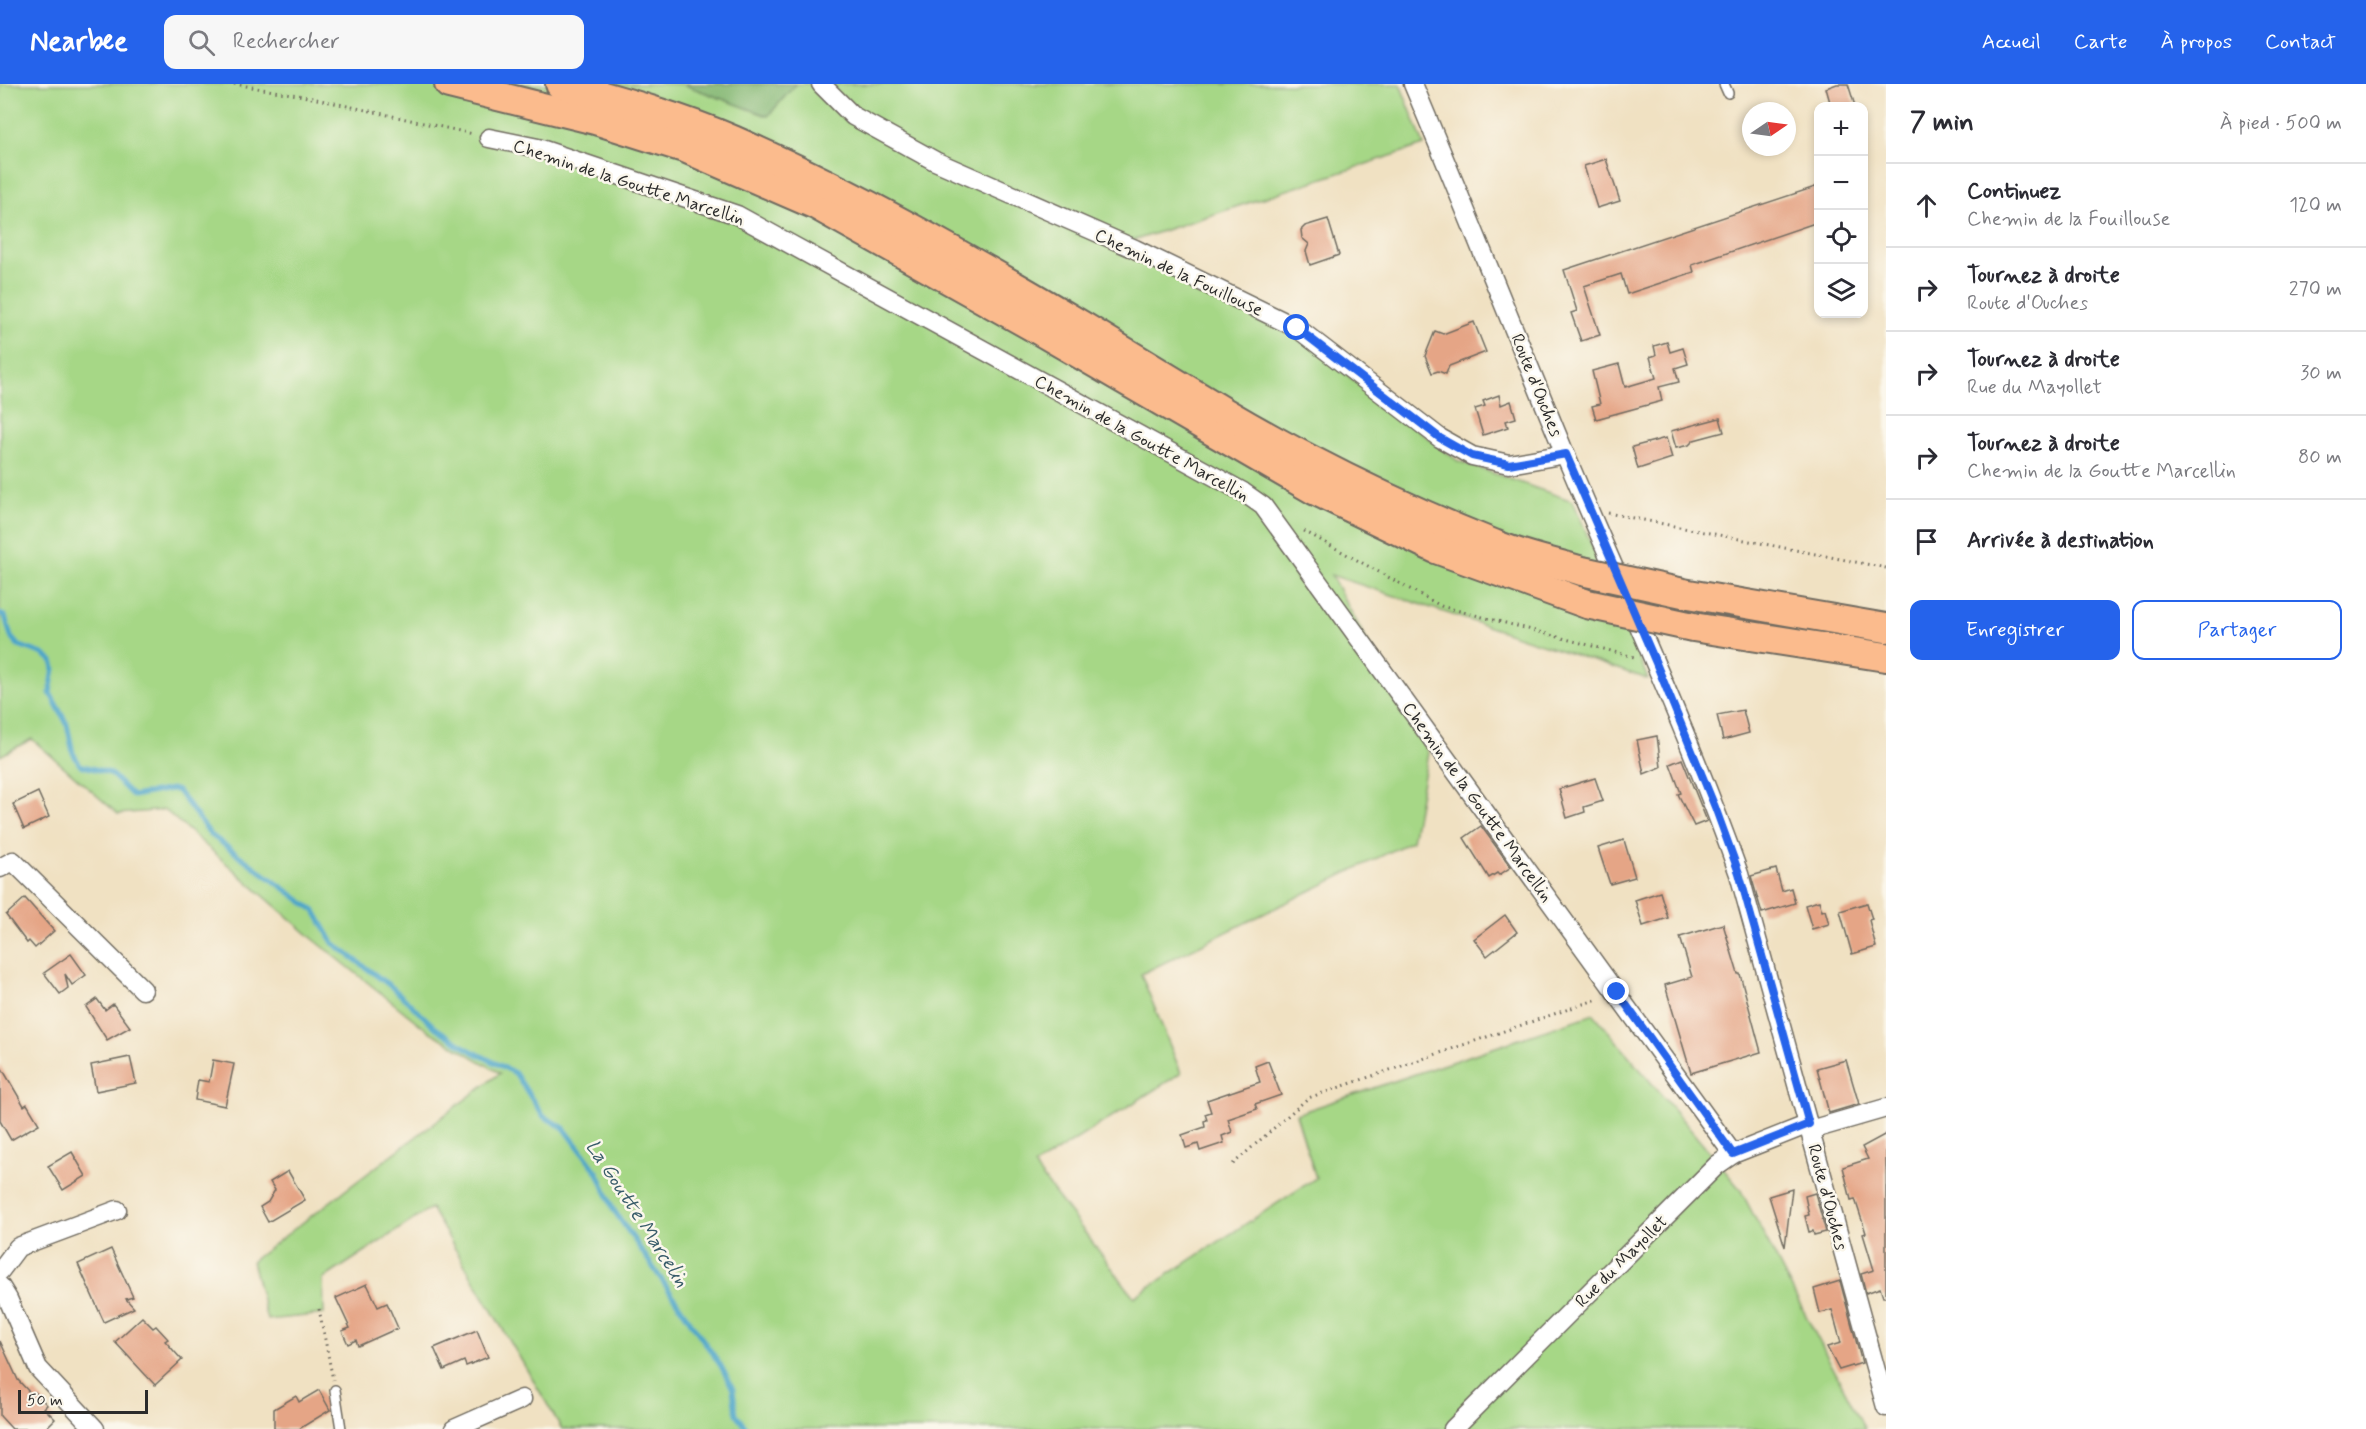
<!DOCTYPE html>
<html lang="fr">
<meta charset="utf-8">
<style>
:root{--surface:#fff;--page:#f7f7f7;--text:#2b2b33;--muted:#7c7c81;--line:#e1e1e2;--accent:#2563eb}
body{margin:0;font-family:Mynerve,sans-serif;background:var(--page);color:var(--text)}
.controls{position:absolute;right:18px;top:18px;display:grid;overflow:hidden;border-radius:12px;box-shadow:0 3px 9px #0003}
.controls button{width:54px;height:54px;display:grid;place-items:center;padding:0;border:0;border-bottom:2px solid var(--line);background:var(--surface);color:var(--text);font:30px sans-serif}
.compass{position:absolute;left:1742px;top:18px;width:54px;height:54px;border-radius:50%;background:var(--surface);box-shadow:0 3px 9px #0003;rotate:77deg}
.scale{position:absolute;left:18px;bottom:15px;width:130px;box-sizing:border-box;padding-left:6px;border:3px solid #2b2b2b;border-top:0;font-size:16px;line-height:21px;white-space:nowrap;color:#2b2b2b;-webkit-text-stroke:4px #fbf7ec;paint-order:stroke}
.stop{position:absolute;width:18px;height:18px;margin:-14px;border:4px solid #2563eb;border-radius:50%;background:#fff}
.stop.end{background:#2563eb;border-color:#fff;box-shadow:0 2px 6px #0008}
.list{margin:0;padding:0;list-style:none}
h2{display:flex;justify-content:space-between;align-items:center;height:78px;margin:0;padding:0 24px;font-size:26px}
h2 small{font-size:20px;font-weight:400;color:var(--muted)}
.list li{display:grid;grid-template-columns:39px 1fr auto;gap:18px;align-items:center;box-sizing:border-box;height:84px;padding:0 24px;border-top:2px solid var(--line)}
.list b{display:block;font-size:22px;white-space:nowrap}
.list p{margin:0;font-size:20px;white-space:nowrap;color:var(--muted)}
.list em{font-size:20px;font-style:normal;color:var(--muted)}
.actions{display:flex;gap:12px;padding:18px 24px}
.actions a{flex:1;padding:14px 0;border:2px solid var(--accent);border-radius:12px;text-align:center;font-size:21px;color:var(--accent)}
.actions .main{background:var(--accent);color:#fff}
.icon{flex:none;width:33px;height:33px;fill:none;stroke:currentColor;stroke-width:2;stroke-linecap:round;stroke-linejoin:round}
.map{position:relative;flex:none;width:1886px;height:1345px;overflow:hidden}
header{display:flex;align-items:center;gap:36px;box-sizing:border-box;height:84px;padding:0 30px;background:var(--accent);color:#fff}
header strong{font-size:28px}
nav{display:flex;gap:33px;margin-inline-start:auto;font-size:21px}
.search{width:420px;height:54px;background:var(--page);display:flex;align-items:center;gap:15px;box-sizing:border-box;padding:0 21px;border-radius:12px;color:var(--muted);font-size:22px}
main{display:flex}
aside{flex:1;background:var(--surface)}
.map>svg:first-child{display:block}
</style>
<header>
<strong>Nearbee</strong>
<div class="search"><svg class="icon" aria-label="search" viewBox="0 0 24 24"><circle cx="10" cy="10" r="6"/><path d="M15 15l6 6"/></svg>Rechercher</div>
<nav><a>Accueil</a><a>Carte</a><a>À propos</a><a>Contact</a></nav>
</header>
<main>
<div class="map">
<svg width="1886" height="1345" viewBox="0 0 1886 1345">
<rect width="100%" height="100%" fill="#fbf7ec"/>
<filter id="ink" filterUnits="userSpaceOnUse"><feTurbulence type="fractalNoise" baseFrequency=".0167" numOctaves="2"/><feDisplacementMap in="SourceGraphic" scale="12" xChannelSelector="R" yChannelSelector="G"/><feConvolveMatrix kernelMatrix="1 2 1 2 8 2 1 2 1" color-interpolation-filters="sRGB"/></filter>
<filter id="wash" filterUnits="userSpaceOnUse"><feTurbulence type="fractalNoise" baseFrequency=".008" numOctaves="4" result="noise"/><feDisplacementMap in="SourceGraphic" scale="24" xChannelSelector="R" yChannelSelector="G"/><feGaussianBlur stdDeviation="1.35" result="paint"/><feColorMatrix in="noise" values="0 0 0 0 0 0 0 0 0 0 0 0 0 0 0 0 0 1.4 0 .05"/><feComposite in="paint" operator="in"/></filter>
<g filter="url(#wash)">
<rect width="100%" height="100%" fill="#f0e1c2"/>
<path fill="#a6d786" stroke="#688158" stroke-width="1.5" d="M0 0H1400L1424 61 1117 162 1292 248 1458 377 1573 417 1648 595 1331 491 1428 669 1412 757 1141 890 1181 989 1034 1082 1134 1213 1316 1094 1296 1030 1594 930 1740 1105 1865 1345H562L431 1124 323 1195 324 1230 267 1236 252 1177 500 989 427 946 312 854 165 726 118 730 32 655 0 672Z"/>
<path fill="#84b873" stroke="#58724f" stroke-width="1.5" d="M682 0H796L768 32Z"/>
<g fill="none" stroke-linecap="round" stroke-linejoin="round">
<path stroke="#4ca5c9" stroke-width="5" d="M0 530 5 532 11 553 18 561 43 570 52 577 54 584 50 609 67 640 73 669 80 681 110 689 133 712 172 705 178 707 211 751 315 827 333 859 393 904 436 944 468 965 515 989 543 1032 564 1044 598 1089 613 1125 721 1282 733 1305 736 1330 747 1345"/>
</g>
<g id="blocks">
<g fill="#e5a586">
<path d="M1837 0H1848L1855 22H1831L1826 4Z"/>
<path d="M1606 75 1620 117 1597 124 1584 82Z"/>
<path d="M1818 102V138L1692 181 1694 188 1627 210 1621 190 1584 202 1600 251 1581 257 1571 229 1577 227 1564 186Z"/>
<path d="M1328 135 1339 171 1310 181 1306 167 1309 160 1302 154 1301 146 1305 142Z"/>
<path d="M1474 238 1486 268 1449 282 1446 290 1438 287 1432 289 1425 272 1435 247 1443 250Z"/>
<path d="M1667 258 1670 268 1683 264 1688 280 1675 284 1679 298 1659 303 1662 317 1596 335 1592 322 1600 320 1592 287 1619 280 1625 303 1656 294 1650 273 1656 271 1654 262Z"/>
<path d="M1499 311 1501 321 1511 317 1516 334 1506 337 1508 343 1483 351 1475 325 1485 322 1483 317Z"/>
<path d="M1720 334 1724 348 1694 356 1689 361 1676 364 1671 347Z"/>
<path d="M1666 354 1672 374 1638 385 1632 363Z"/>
<path d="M1743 626 1749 649 1723 656 1717 631Z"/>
<path d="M1657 652 1661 683 1644 690 1637 656Z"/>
<path d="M1682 675 1707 737 1694 742 1678 710 1681 709 1670 680Z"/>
<path d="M1595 694 1603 717 1584 723 1585 728 1567 734 1559 705Z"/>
<path d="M38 708 49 733 24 745 13 720Z"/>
<path d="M1481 742 1511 783 1499 791 1497 789 1489 794 1464 754Z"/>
<path d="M1624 756 1635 793 1610 800 1598 764Z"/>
<path d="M1776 785 1782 807 1791 804 1795 819 1762 829 1751 792Z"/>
<path d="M1660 808 1668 834 1643 842 1635 816Z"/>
<path d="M25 814 54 847 35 864 29 857 27 859 6 831Z"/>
<path d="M1819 817 1822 827 1825 826 1829 840 1812 845 1805 821Z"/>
<path d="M1867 819 1872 835 1869 836 1876 863 1852 870 1840 827Z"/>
<path d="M1505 831 1517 848 1487 872 1474 855Z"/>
<path d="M1723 840 1738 890H1740L1761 968 1691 989 1665 901 1692 893 1680 853Z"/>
<path d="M71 870 86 891 72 901 65 890 68 904 60 910 44 889Z"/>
<path d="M97 915 105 926 113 920 130 943 107 956 86 923Z"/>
<path d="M130 973 136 999 96 1007 91 981Z"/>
<path d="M213 976 234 980 225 1022 195 1016 198 996 209 998Z"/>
<path d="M1846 976 1859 1020 1829 1029 1817 984Z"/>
<path d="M1268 977 1281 1011 1255 1020 1257 1025 1228 1035 1232 1048 1222 1052 1224 1059 1200 1067 1198 1060 1186 1064 1182 1051 1205 1043 1204 1037 1207 1036 1205 1030 1211 1028 1207 1016 1260 998 1255 982Z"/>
<path d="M0 981 24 1022 27 1020 39 1040 11 1056 0 1037Z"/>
<path d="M1886 1050V1213H1883L1880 1204 1866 1209 1861 1190 1874 1186 1863 1150 1866 1149 1855 1115 1851 1116 1843 1083 1868 1075 1862 1063Z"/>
<path d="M72 1068 86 1092 63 1106 48 1082Z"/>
<path d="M288 1087 305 1116 268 1138 260 1123 268 1118 275 1106 270 1098Z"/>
<path d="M1792 1105 1785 1163 1769 1112Z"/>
<path d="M1815 1109 1826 1148 1814 1151 1813 1147 1809 1148 1805 1132 1809 1131 1805 1112Z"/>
<path d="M111 1165 133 1213 126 1215 134 1224 104 1238 78 1180Z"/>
<path d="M1840 1197 1862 1279 1839 1286 1827 1263 1841 1259 1832 1226 1820 1229 1814 1205Z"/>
<path d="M367 1200 378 1223 387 1219 398 1244 358 1262 356 1256 348 1260 342 1247 350 1244 336 1214Z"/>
<path d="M142 1233 153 1244 156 1242 168 1255 165 1257 182 1276 155 1301 115 1258Z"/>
<path d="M477 1246 488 1273 466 1282 464 1277 444 1286 434 1264Z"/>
<path d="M0 1257 18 1296 32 1311 35 1308 47 1321 44 1324 55 1335 45 1345H12L0 1332Z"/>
<path d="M319 1306 330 1326 299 1345H274V1325L296 1312 299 1318Z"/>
</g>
</g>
</g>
<g filter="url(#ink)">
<use href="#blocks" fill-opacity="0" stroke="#706b60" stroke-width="1.5"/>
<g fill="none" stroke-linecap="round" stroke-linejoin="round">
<g stroke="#706b60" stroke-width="12">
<g id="service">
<path d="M1724 0 1728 9"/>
<path d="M335 1306 341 1345"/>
</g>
</g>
<g stroke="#706b60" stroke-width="21">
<g id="minor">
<path d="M821 0 853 32 935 77 1135 165 1297 244 1440 354 1472 372 1509 380 1566 370"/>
<path d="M1413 0C1465 123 1514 247 1565 370 1624 510 1688 647 1739 790L1886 1323"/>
<path d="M489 54 538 64 737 131 1243 408 1263 422 1733 1070"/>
<path d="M0 784 13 777 143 906"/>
<path d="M1810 1046 1886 1024"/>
<path d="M0 1187 18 1163 117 1126"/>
<path d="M0 1202 8 1215 38 1284 95 1345"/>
<path d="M454 1345 522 1315"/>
<path d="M1453 1345 1717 1081 1733 1070 1809 1040"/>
</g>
</g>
<g stroke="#706b60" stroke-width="32">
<g id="primary">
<path d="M449 0 595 36 687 65 816 121 1035 244 1314 406 1436 465 1587 520"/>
<path d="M560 0C618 16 678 32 733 56 854 109 968 174 1081 241 1156 286 1230 334 1307 374 1368 406 1431 435 1494 460 1522 472 1553 478 1582 487"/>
<path d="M1683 509 1886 544"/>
<path d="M1693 543 1886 573"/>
</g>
</g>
<g stroke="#706b60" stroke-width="3" stroke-dasharray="1.5 4.5" stroke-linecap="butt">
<path d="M234 0 303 12 473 50"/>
<path d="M1608 429 1886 484"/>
<path d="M1304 447 1441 522 1634 573"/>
<path d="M1233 1080 1308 1014 1598 915"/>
<path d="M319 1225 333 1296"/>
</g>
<use href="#service" stroke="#fff" stroke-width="9"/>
<use href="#minor" stroke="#fff" stroke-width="18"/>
<use href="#primary" stroke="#fbbb8d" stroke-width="28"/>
<g stroke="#706b60" stroke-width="32" stroke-linecap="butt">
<g id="primary-bridge">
<path d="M1582 487 1683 509"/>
<path d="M1587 520 1693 543"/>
</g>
</g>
<use href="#primary-bridge" stroke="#fbbb8d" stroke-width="28"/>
</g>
</g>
<g fill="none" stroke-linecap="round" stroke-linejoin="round" filter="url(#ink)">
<path stroke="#2563eb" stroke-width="8" d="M1297 244 1440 354 1472 372 1509 380 1566 370 1656 579 1715 723 1739 789 1809 1040 1733 1070 1617 908"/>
</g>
<g text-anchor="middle" stroke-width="5" stroke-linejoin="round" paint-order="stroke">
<g font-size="18" fill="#2b2b2b" stroke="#fbf7ec">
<text transform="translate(629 98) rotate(18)" y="6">Chemin de la Goutte Marcellin</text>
<text transform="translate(1179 188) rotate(25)" y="6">Chemin de la Fouillouse</text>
<text transform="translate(1537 301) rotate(68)" y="6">Route d'Ouches</text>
<text transform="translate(1142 354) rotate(29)" y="6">Chemin de la Goutte Marcellin</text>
<text transform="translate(1478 718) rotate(54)" y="6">Chemin de la Goutte Marcellin</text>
<text transform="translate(1828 1113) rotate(75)" y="6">Route d'Ouches</text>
<text transform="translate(1621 1177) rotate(-45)" y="6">Rue du Mayollet</text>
</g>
<g font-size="20" font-style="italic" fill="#385c6a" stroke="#fbf7ec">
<text transform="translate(638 1129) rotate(57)" y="7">La Goutte Marcelin</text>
</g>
</g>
</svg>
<div class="controls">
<button>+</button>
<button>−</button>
<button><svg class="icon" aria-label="locate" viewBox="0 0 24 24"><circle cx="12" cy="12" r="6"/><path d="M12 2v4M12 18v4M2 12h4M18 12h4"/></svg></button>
<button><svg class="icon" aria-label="layers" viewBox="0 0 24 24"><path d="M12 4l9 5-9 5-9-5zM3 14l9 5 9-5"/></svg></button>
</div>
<svg class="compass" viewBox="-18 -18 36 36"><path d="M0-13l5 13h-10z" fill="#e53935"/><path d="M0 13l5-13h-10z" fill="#7c7c81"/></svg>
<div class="scale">50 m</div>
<div class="stop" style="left:1297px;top:244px"></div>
<div class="stop end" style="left:1617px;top:908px"></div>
</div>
<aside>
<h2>7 min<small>À pied · 500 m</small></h2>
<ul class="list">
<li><svg class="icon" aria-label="ahead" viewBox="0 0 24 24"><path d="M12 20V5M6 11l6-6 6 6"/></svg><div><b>Continuez</b><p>Chemin de la Fouillouse</p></div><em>120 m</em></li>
<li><svg class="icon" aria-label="right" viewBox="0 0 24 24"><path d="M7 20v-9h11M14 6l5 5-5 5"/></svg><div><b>Tournez à droite</b><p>Route d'Ouches</p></div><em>270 m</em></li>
<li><svg class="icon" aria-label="right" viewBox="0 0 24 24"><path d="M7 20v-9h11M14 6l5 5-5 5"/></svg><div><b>Tournez à droite</b><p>Rue du Mayollet</p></div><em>30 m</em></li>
<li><svg class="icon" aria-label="right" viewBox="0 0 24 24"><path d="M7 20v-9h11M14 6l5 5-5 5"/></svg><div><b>Tournez à droite</b><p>Chemin de la Goutte Marcellin</p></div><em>80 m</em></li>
<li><svg class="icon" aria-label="arrive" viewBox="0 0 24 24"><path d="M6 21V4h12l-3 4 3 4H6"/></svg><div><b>Arrivée à destination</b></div></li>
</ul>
<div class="actions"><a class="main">Enregistrer</a><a>Partager</a></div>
</aside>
</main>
